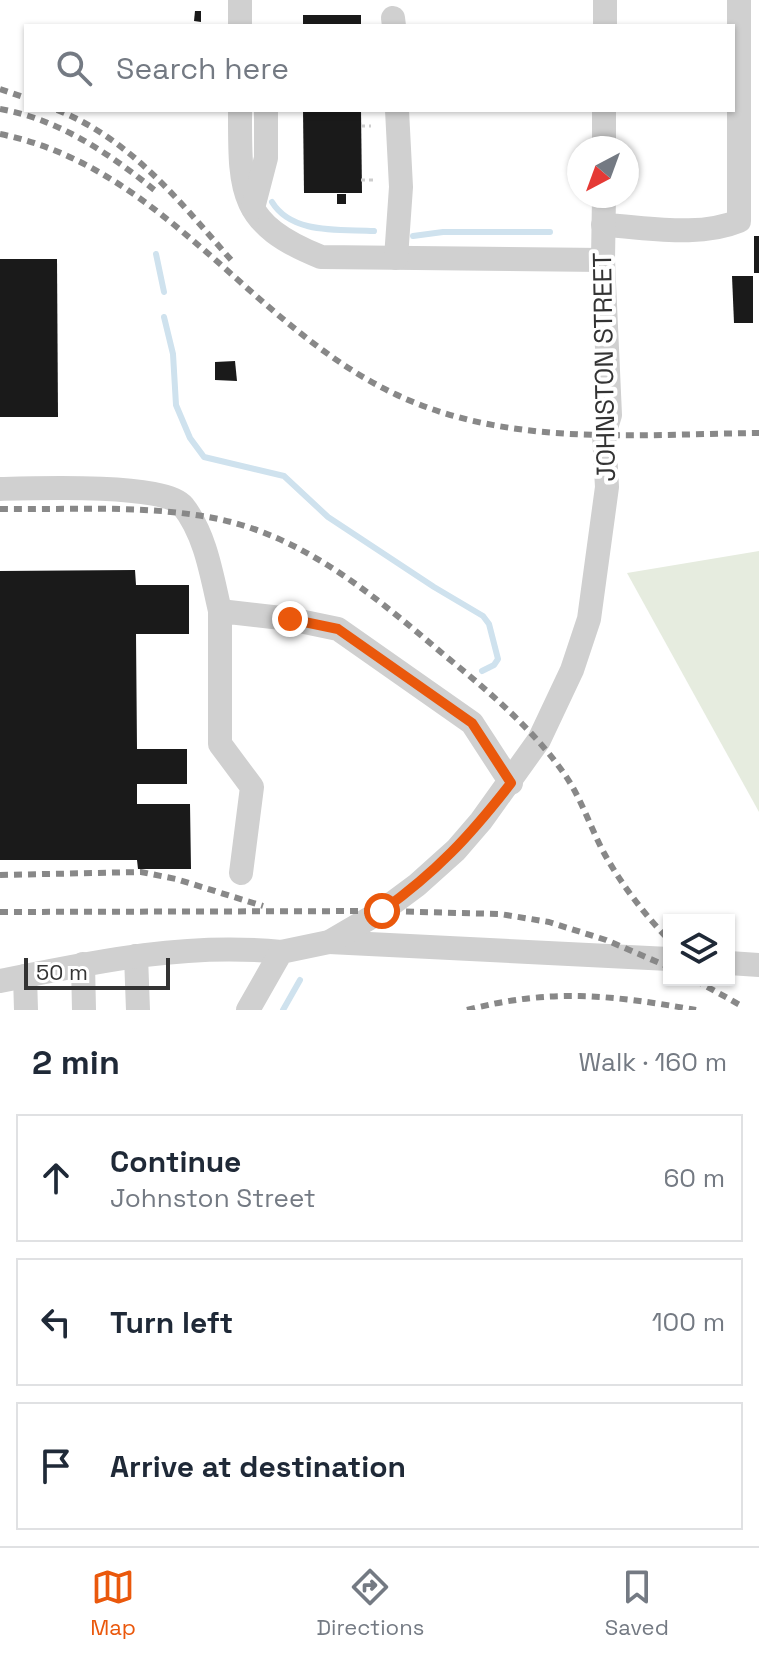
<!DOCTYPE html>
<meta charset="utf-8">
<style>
:root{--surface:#fff;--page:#f6f6f7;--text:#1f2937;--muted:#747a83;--line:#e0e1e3;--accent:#ea580c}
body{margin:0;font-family:"Space Grotesk",sans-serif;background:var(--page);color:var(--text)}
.controls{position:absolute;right:24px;bottom:24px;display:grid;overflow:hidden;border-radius:0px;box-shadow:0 2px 6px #0004}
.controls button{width:72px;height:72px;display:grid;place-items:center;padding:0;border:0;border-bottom:2px solid var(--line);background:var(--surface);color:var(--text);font:40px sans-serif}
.compass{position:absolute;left:567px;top:136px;width:72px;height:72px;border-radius:50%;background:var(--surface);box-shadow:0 2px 6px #0004;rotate:221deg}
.scale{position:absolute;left:24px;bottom:20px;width:146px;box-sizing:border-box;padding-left:8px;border:4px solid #333;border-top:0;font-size:22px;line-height:28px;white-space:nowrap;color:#333;-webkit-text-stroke:6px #fff;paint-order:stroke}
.stop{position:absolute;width:24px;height:24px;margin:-18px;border:6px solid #ea580c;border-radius:50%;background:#fff}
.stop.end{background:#ea580c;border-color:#fff;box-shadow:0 2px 8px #0008}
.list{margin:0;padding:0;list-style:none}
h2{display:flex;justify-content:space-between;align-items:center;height:104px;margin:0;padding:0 32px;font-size:34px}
h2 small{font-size:26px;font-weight:400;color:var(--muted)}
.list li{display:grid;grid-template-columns:52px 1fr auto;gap:24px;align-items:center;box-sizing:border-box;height:128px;margin:0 16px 16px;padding:0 16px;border:2px solid var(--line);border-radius:0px}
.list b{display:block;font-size:30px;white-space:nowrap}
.list p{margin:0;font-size:26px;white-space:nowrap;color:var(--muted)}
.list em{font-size:26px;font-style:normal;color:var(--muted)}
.icon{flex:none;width:44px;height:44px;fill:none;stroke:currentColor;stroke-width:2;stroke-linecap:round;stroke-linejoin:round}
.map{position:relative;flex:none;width:759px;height:1010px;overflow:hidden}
.search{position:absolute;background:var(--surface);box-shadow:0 2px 6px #0004;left:24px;right:24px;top:24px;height:88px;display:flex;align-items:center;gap:20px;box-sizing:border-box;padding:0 28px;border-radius:0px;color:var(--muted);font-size:30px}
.sheet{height:536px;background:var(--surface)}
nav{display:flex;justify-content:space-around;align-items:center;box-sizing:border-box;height:112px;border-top:2px solid var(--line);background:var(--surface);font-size:22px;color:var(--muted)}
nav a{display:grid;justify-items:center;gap:4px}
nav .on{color:var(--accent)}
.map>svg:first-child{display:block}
</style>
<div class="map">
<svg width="759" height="1010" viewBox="0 0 759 1010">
<rect width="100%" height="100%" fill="#fff"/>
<path fill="#e6ecdf" d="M759 551V812L627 573Z"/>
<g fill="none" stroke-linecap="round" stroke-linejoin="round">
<g stroke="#cfe2ee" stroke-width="6">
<path d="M272 202C292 235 341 229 374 231"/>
<path d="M413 236 443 232H550"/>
<path d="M156 254 164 292"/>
<path d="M164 317 173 354 176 405 190 438 204 457 284 476 328 517 434 587 483 616 489 624 498 659 494 665 482 671"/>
<path d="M283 1010 300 980"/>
</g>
</g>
<g fill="#1a1a1a">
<path d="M195 11H201V22L194 21Z"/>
<rect x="303" y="15" width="58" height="11"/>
<path d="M303 110H361L362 193H304Z"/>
<rect x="337" y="194" width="9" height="10"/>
<rect x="754" y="236" width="5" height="37"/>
<path d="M0 259H57L58 417H0Z"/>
<path d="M732 276H753V323H734Z"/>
<path d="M235 361 237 381 215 380V362Z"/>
<path d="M135 570 136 585H189V634H136L137 749H187V784H137V804H190L191 869H138L137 860H0V571Z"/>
</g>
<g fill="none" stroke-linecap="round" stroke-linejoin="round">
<g stroke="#cdcdcd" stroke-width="3" stroke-dasharray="4 4" stroke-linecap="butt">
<path d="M361 126H371"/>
<path d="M361 180H374"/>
</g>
<g stroke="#d0d0d0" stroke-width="24">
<path d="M240 0V26"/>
<path d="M393 18 394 26"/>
<path d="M605 26V0"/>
<path d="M240 110C240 191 238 224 321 257L603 260"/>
<path d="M604 148V110"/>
<path d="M253 208 266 158V110"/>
<path d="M603 225C647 227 698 238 739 221V0"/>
<path d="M396 258 401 187 397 110"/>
<path d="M0 489C33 488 165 483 183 506 206 535 212 577 220 611"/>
<path d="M241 873 252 787 220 744V611L290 619 338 629 472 723 511 783"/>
<path d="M329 942 669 959"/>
<path d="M136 956 138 1010"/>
<path d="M729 963 759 965"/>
<path d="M83 964 84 1010"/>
<path d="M25 976 26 1010"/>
<path d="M0 981C93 962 186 942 281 952"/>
<path d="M248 1010 281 952 329 942 382 911 417 885 456 850 481 821 539 740 572 670 589 619 607 487 604 434 610 415 603 260 604 196"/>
</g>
<g stroke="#888" stroke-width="6" stroke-dasharray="8 6" stroke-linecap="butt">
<path d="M0 89 26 98"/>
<path d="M0 109C59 119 112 155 158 193"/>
<path d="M57 110C131 139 181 203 232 261"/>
<path d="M0 134C164 167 251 326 395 394 509 448 637 434 759 433"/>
<path d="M0 509C74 510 151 504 223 520 309 540 377 598 443 654 487 690 530 726 563 772 581 797 590 827 604 853 621 884 645 915 669 940"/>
<path d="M0 875 141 872 176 879 263 906"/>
<path d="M0 912 382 911 500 914 549 922 606 940 669 967"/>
<path d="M695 980 740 1005"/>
<path d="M467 1010C551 988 612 995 696 1010"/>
</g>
</g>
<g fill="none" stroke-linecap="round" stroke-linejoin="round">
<path stroke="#ea580c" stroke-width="10" d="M290 619 338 629 472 723 511 783C469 837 437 871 382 911"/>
</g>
<g text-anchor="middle" stroke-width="8" stroke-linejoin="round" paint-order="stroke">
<g font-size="26" fill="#333" stroke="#fff">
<text transform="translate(604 367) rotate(-91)" y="9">JOHNSTON STREET</text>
</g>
</g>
</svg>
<div class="controls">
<button><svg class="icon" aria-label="layers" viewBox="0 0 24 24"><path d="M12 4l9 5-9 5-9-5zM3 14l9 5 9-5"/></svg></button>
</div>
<svg class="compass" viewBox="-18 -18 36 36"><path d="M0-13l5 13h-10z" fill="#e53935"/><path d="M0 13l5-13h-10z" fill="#747a83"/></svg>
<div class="scale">50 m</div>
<div class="stop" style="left:382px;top:911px"></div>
<div class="stop end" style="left:290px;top:619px"></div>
<div class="search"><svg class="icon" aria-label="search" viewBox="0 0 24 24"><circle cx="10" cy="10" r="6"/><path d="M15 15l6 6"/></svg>Search here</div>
</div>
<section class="sheet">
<h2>2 min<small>Walk · 160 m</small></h2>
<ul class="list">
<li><svg class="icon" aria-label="ahead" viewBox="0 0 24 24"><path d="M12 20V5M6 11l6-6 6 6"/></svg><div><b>Continue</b><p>Johnston Street</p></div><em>60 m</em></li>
<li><svg class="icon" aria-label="left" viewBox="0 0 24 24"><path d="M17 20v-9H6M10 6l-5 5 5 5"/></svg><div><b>Turn left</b></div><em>100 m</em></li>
<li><svg class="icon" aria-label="arrive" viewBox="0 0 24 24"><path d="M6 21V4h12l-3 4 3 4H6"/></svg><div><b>Arrive at destination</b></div></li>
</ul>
</section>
<nav>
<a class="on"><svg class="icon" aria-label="map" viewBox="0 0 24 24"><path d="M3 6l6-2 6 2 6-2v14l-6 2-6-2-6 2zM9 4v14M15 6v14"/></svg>Map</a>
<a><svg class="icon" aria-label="directions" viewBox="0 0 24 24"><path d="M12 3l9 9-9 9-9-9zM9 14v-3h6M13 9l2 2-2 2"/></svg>Directions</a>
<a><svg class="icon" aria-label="saved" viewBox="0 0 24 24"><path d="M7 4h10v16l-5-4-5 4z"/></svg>Saved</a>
</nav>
